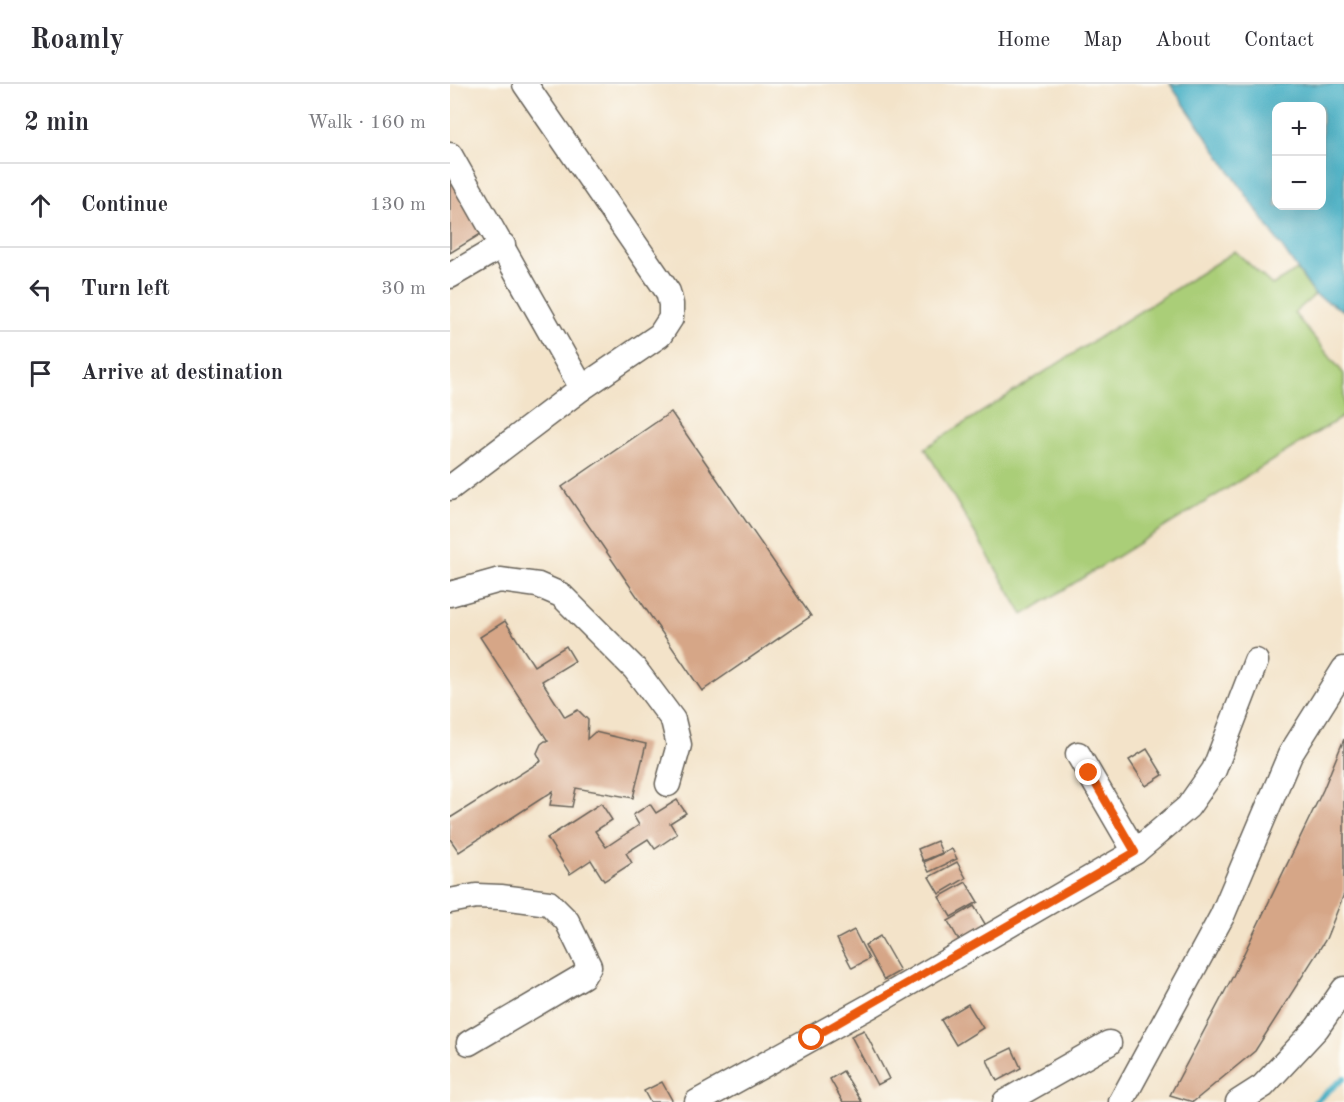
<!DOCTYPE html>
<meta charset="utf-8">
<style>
:root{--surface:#fff;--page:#f2f2f3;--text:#2b2b33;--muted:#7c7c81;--line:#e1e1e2}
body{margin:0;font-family:"Old Standard TT",serif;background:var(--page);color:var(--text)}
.controls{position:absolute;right:18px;top:18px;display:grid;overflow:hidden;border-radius:12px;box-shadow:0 6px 24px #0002}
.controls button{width:54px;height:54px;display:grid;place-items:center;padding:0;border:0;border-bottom:2px solid var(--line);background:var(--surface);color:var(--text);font:30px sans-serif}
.stop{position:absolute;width:18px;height:18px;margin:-14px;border:4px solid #ea580c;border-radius:50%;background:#fff}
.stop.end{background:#ea580c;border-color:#fff;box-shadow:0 2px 6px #0008}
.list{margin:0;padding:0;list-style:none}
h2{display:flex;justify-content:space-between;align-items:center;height:78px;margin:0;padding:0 24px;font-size:26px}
h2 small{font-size:20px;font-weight:400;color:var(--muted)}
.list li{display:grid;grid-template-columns:39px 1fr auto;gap:18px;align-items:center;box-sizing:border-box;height:84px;padding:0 24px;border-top:2px solid var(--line)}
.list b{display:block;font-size:22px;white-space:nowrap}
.list em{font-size:20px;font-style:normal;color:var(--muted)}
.icon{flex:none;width:33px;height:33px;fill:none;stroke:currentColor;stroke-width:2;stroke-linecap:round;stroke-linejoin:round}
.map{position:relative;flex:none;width:894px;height:1018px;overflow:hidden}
header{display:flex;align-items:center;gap:36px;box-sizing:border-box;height:84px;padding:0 30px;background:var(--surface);border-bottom:2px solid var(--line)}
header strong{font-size:28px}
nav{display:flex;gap:33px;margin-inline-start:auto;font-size:21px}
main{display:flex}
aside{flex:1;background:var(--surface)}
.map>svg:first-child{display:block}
</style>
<header>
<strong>Roamly</strong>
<nav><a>Home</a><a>Map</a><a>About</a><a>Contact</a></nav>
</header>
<main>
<aside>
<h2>2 min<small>Walk · 160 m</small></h2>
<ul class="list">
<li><svg class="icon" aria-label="ahead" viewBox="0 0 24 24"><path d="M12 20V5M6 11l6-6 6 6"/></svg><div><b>Continue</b></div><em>130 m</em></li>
<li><svg class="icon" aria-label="left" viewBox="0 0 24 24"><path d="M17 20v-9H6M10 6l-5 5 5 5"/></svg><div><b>Turn left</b></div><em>30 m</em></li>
<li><svg class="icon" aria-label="arrive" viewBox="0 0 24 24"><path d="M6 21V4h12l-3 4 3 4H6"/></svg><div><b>Arrive at destination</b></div></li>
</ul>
</aside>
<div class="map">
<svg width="894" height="1018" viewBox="0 0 894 1018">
<rect width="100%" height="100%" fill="#fdfcf7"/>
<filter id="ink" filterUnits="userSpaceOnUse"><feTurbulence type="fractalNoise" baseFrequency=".0167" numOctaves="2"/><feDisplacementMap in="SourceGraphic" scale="12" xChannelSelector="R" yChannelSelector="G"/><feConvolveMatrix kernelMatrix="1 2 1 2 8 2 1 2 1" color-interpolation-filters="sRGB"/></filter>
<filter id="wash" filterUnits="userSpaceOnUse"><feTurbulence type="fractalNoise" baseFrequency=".008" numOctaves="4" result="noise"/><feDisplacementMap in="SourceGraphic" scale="24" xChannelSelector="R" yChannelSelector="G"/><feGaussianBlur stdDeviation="1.35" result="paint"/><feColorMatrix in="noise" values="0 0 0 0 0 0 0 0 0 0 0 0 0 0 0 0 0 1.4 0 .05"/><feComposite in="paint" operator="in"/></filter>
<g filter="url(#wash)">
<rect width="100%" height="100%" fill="#f3e3c9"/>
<path fill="#aace78" stroke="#63754a" stroke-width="1.5" d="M785 167 822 201 847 186 865 211 844 229 894 290V332L573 531 475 364Z"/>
<path fill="#45afc4" stroke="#306670" stroke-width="1.5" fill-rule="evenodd" d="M720 0H894V227L865 211ZM826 22H872V122H826Z"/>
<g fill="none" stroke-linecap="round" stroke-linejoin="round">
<path stroke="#45afc4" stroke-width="6" d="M865 1018 894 994"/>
</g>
<g id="blocks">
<g fill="#d6a687">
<path d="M0 92 34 148 0 169Z"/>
<path d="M221 328 361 532 252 607 112 403Z"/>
<path d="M55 537 84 582 116 562 125 577 92 597 115 633 128 626 138 636 137 655 145 648 196 660 183 714 126 704 122 723 100 721 103 707 9 768 0 755V734L91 677 87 669 91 660 95 657H98L30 553Z"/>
<path d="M894 655V810L876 855 805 967 743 1018 720 1011 783 892 873 706Z"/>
<path d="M697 665 713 691 696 702 679 676Z"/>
<path d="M227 716 236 729 220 739 227 750 205 765 198 755 176 769 182 779 154 797 141 776 120 790 97 754 151 719 162 736 145 747 156 763 189 741 183 731 200 720 206 729Z"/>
<path d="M487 757 492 769 473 777 468 765Z"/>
<path d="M502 765 507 775 479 788 474 778Z"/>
<path d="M507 778 516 794 489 810 479 793Z"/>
<path d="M516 798 528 818 501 833 489 813Z"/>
<path d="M524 822 537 843 510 858 498 837Z"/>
<path d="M404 846 419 875 402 884 387 855Z"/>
<path d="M430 852 450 887 434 896 415 861Z"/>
<path d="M518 920 533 944 506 961 491 936Z"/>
<path d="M414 946 439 995 427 1001 401 952Z"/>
<path d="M562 964 571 984 547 997 537 976Z"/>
<path d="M393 987 412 1018H393L380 995Z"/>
<path d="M212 998 223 1018H200L194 1007Z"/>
</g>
</g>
</g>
<g filter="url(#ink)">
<use href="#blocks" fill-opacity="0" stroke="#676259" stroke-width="1.5"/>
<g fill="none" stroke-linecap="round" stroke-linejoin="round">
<g stroke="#676259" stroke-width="27">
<g id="minor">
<path d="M0 71 132 304"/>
<path d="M0 192 53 161"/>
<path d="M0 404 132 304 210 251 221 234V220L218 208 75 0"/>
<path d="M0 510 50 496 88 501 111 511 185 585 223 636 229 661 218 700"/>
<path d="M628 670 685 768"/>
<path d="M0 817 26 812 51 813 99 819 117 837 139 882 133 892 19 959"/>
<path d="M247 1018 420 922 685 768 738 723 764 686 806 577"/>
<path d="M555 1018 659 959"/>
<path d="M671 1018 772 832 840 671 894 585"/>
<path d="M788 1018 813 1002 867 944 894 905"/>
</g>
</g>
<use href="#minor" stroke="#fff" stroke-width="24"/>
</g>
</g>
<g fill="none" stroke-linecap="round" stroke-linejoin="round" filter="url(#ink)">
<path stroke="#ea580c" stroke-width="8" d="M362 954 685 768 639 689"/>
</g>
</svg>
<div class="controls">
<button>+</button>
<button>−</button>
</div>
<div class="stop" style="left:362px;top:954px"></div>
<div class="stop end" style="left:639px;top:689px"></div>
</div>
</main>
